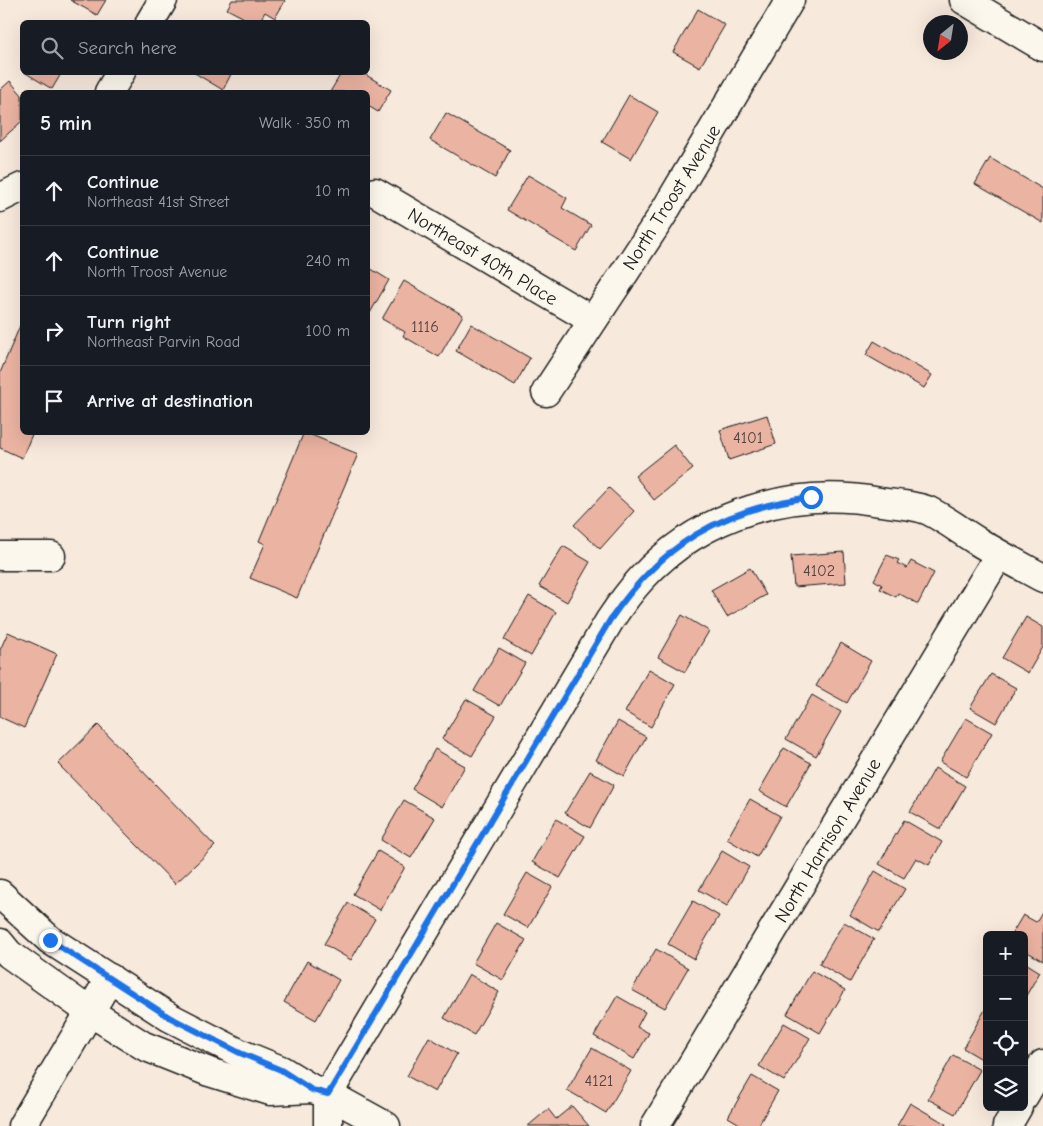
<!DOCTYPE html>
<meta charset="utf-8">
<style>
:root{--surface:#171b24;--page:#20242c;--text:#f1f3f6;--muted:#9ea1a6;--line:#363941}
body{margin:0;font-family:"Comic Neue",sans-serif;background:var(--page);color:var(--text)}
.controls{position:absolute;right:15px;bottom:15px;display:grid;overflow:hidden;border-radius:8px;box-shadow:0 5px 20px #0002}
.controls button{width:45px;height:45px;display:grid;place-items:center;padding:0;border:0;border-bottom:1px solid var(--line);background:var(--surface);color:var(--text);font:25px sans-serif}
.compass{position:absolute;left:923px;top:15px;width:45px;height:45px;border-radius:50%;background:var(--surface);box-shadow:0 5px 20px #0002;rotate:210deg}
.stop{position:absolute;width:15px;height:15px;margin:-11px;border:4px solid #1a73e8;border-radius:50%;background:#fff}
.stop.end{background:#1a73e8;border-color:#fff;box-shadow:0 1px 5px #0008}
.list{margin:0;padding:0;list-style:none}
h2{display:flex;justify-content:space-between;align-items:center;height:65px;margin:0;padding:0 20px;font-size:21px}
h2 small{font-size:16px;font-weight:400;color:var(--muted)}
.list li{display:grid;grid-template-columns:32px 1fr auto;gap:15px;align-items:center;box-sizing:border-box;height:70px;padding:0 20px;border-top:1px solid var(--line)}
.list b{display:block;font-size:19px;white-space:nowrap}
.list p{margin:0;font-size:16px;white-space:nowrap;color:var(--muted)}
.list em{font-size:16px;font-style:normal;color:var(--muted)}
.icon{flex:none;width:28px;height:28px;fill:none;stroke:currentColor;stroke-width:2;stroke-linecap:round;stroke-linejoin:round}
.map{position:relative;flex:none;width:1043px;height:1126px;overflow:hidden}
.search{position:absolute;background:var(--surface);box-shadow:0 5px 20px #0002;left:20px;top:20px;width:350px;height:55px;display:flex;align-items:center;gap:12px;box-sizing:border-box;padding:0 18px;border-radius:8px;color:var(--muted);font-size:19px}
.panel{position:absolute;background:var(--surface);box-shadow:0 5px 20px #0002;left:20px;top:90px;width:350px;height:345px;border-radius:8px}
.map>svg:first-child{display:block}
</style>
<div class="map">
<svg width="1043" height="1126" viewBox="0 0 1043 1126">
<rect width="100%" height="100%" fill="#f8e9dd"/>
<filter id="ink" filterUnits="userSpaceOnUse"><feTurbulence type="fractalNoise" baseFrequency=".02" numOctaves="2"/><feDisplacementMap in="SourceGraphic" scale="10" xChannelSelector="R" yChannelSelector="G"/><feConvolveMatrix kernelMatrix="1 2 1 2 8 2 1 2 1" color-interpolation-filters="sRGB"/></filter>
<g filter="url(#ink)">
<g fill="#ebb3a2" stroke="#1c1c1c">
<path d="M70 0H106L97 15Z"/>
<path d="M232 0H284L285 1 275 18 265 12 259 22H252L227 9Z"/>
<path d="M698 9 725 25 700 67 673 52Z"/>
<path d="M24 72H62L52 89Z"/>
<path d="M193 72H232L223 90Z"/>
<path d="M342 72H361L391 90 378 112 368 106V92H330Z"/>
<path d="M10 81 22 95V121L0 141V90Z"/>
<path d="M629 95 658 112 631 159 602 142Z"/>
<path d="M446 113 510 150 495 178 430 140Z"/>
<path d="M990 158 1043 189V223L975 184Z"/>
<path d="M528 175 567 198 562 208 591 225 576 251 507 210Z"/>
<path d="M368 267 389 280 370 313 368 311Z"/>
<path d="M404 281 463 315 439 357 403 336 405 332 382 319Z"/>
<path d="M22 321V432H33L22 458 0 448V373Z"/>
<path d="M471 324 530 358 515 385 456 351Z"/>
<path d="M874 341 932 375 924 388 866 355Z"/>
<path d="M767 415 776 444 729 460 720 430Z"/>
<path d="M304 432 358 454 297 598 250 578 265 544 259 541Z"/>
<path d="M674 445 693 469 654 500 635 476Z"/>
<path d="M609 488 634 511 600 549 574 525Z"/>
<path d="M563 546 590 562 567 602 539 586Z"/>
<path d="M844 552 846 583 794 587 791 556Z"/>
<path d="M887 555 899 560 897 563 907 568 911 561 934 573 918 604 898 593 896 597 880 589 882 585 874 580Z"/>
<path d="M750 568 766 595 727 617 711 590Z"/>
<path d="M529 596 556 612 531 656 504 640Z"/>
<path d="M682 615 709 631 685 672 658 657Z"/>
<path d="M1026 617 1043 627V647L1028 673 1002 658Z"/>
<path d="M8 632 57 654 24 728 0 717V650Z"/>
<path d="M841 643 871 661 847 703 816 686Z"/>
<path d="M499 648 525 663 500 706 474 691Z"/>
<path d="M649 669 675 684 651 727 625 712Z"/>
<path d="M991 674 1016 688 996 723 970 708Z"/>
<path d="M812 695 841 712 816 756 786 739Z"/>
<path d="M466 699 496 716 472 756 442 739Z"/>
<path d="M966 718 992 733 966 777 940 762Z"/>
<path d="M618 721 646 737 624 776 596 760Z"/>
<path d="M98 725 215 846 175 884 58 764Z"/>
<path d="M784 748 811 763 786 807 759 791Z"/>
<path d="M435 749 465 766 442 807 412 789Z"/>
<path d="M935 768 965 786 940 829 910 812Z"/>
<path d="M590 771 614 785 590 828 565 813Z"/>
<path d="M750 799 780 816 757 857 727 839Z"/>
<path d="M404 800 435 818 411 858 381 840Z"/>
<path d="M556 819 585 836 560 878 532 862Z"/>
<path d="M904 820 942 842 929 865 916 858 904 878 879 864Z"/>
<path d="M378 851 405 867 380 910 353 894Z"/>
<path d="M722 851 749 867 727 906 699 890Z"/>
<path d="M875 871 905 889 879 932 850 915Z"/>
<path d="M527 873 552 887 528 928 503 914Z"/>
<path d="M693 901 719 916 694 959 668 944Z"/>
<path d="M348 903 375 919 351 960 324 944Z"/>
<path d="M1043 910V961L1024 950V935H1011L1023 915 1036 922Z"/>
<path d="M844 922 874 939 850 982 819 964Z"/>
<path d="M496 923 526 940 503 980 473 963Z"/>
<path d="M656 949 688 968 665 1008 632 990Z"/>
<path d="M307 961 339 980 316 1020 284 1002Z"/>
<path d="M1024 962 1040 972 1024 999Z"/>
<path d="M812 971 845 990 820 1033 787 1014Z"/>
<path d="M469 974 499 992 474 1035 444 1018Z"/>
<path d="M617 996 645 1012 637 1027 649 1033 634 1059 594 1036Z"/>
<path d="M986 1008 987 1009V1062L963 1048Z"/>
<path d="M784 1023 810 1038 784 1081 759 1066Z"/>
<path d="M429 1037 457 1054 435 1092 407 1076Z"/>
<path d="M592 1048 631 1071 606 1113 567 1090Z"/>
<path d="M953 1055 980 1070 955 1114 928 1099Z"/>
<path d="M752 1076 778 1091 758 1126H743L728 1117Z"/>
<path d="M910 1103 946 1124 945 1126H897Z"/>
<path d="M572 1106 589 1126H528L548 1109 556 1119Z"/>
</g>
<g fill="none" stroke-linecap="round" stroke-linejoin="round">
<g stroke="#1c1c1c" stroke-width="31">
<g id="minor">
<path d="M964 0 1043 47"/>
<path d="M150 22 163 0"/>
<path d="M109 92 121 72"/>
<path d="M375 192 592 320"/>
<path d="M0 198 22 187"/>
<path d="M546 392 660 219 790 0"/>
<path d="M0 556H51"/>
<path d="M1024 1096 1043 1064"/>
<path d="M22 1126 110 978"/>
<path d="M328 1126V1094L610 620C620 605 630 591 642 578 702 513 794 486 880 502 894 504 916 505 929 511 945 519 961 531 977 541 998 554 1021 566 1043 578"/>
<path d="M655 1126 999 555"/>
<path d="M1007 1126 1018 1107"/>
</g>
</g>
<g stroke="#1c1c1c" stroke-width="31">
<g id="major">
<path d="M0 894 50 940 169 1017 239 1053 281 1070 312 1089 328 1094 386 1126"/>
<path d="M0 943 9 954 90 1012 144 1046 209 1072 270 1091 312 1089"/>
</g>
</g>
<use href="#minor" stroke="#fbf7ec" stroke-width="28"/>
<use href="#major" stroke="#fbf7ec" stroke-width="28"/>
</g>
</g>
<g fill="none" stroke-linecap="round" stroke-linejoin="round" filter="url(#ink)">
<path stroke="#1a73e8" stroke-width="6" d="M50 940 169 1017 240 1053 281 1070 312 1090 328 1094 610 620C662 544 720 509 811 497"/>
</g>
<g text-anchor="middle" stroke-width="4" stroke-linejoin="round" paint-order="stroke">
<g font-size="16" fill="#50423e">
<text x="425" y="332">1116</text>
<text x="748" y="443">4101</text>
<text x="819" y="576">4102</text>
<text x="599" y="1086">4121</text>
</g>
<g font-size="19" fill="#1c1c1c" stroke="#fbf7ec">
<text transform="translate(671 197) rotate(-58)" y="7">North Troost Avenue</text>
<text transform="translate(483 256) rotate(31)" y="7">Northeast 40th Place</text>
<text transform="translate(827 840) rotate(-59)" y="7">North Harrison Avenue</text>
</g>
</g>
</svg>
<div class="controls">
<button>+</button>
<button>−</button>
<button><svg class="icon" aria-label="locate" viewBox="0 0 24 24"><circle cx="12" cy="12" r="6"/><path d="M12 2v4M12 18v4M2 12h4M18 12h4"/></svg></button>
<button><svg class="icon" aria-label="layers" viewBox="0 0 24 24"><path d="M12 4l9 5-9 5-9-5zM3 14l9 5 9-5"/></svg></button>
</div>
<svg class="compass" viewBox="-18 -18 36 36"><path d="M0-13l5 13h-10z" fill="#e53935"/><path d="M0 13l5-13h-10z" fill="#9ea1a6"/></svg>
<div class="stop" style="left:811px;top:497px"></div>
<div class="stop end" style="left:50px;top:940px"></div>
<div class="search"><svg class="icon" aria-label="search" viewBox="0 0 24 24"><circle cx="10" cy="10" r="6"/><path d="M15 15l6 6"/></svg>Search here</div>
<section class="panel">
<h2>5 min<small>Walk · 350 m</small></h2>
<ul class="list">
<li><svg class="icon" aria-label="ahead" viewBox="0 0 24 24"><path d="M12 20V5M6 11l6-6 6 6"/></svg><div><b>Continue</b><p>Northeast 41st Street</p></div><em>10 m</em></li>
<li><svg class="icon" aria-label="ahead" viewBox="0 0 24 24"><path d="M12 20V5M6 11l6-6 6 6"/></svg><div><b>Continue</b><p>North Troost Avenue</p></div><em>240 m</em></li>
<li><svg class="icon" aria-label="right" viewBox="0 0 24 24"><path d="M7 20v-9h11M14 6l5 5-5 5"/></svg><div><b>Turn right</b><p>Northeast Parvin Road</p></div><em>100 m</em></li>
<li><svg class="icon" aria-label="arrive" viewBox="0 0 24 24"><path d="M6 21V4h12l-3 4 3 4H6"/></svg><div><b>Arrive at destination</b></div></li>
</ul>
</section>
</div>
